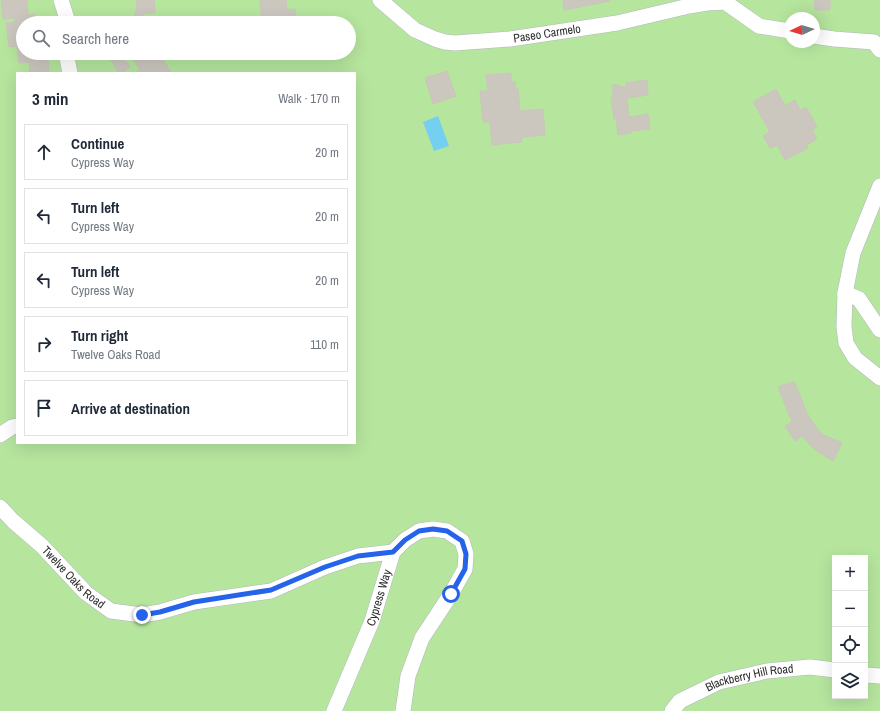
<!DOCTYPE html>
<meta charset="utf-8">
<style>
:root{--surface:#fff;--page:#f6f6f7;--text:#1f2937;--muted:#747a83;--line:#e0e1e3}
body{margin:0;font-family:"Archivo Narrow",sans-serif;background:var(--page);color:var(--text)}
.controls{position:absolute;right:12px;bottom:12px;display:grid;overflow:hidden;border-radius:0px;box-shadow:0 4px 16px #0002}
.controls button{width:36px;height:36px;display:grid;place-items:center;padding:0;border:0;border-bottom:1px solid var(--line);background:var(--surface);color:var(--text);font:20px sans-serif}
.compass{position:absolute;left:784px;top:12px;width:36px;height:36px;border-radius:50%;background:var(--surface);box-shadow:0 4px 16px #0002;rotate:266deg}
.stop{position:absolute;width:12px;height:12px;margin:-9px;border:3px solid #2563eb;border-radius:50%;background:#fff}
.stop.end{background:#2563eb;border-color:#fff;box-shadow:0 1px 4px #0008}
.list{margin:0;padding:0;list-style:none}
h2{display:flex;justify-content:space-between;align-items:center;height:52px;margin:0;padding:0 16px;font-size:17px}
h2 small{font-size:13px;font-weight:400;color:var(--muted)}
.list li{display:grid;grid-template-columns:26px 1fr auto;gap:12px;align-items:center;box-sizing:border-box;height:56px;margin:0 8px 8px;padding:0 8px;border:1px solid var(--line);border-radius:0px}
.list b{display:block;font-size:15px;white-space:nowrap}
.list p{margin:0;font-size:13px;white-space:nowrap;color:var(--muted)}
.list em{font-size:13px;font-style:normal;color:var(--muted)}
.icon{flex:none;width:22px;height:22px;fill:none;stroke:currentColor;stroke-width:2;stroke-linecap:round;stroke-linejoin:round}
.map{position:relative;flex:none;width:880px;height:711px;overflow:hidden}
.search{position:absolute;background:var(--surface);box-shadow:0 4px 16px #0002;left:16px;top:16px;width:340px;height:44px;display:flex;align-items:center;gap:10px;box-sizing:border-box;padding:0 14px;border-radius:22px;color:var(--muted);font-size:15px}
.panel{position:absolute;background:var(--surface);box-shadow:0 4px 16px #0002;left:16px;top:72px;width:340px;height:372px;border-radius:0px}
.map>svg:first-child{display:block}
</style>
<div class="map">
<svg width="880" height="711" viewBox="0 0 880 711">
<rect width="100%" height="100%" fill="#efe9e1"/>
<path fill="#b6e59e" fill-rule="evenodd" d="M0 0H880V711H0ZM790 18H814V42H790ZM23 23H349V53H23ZM17 73H355V443H17ZM835 558H865V696H835Z"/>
<path fill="#75cff0" d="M438 116 449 146 434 151 423 122Z"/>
<g fill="#cbc7bf" stroke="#cbc5ba">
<path d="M1 0H27L28 15 35 14 36 23H23V53H40V59L48 58 49 73H30L29 62 19 63 17 46 9 47 6 23 15 22 14 18 3 19Z"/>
<path d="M136 0H154L155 13 143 14 141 23H133L137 6Z"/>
<path d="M260 0H286L287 10 295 9 297 23H262Z"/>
<path d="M563 0H610V1L564 10Z"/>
<path d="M814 0H830V10H815Z"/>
<path d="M106 53H120L130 67 122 73H119Z"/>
<path d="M129 53H158L172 73H135L140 70Z"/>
<path d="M447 71 456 96 433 104 425 78Z"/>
<path d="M511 73V82L515 81 516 89H518L520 111 543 109 545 135 522 137V142L492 145 490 122H483L480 91H488L486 75Z"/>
<path d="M647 80 648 95 627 98 629 117 648 114 650 129 631 131V133L618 135 616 118 614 119 611 98H613L612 85H619V87L627 86 626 83Z"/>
<path d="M776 89 785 106 795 100 800 110 806 107 817 127 812 130 817 139 806 145 808 148 785 160 777 145 770 148 763 136 770 132 753 102Z"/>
<path d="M794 381 807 413 816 427 822 434 842 443 833 461 814 449 802 436 795 441 785 426 792 422 778 387Z"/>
</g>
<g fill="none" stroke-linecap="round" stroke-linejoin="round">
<g stroke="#b4b7c1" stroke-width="16">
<g id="street">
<path d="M61 0 67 19V23"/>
<path id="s1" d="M380 0 415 30 435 39 445 42 455 43 510 39 617 23 689 6 707 3 725 2"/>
<path d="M725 0V2L759 26 790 31"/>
<path d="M814 36 834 39 874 42 880 50"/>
<path d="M66 53 70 73"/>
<path d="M880 186 853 253 845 293 844 327 846 343 855 358 880 378"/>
<path d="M845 293 859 299 880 330"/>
<path d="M0 435 12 427 17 426"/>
<path id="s2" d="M0 507 13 521 42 546 86 593 111 611 142 615 160 612 194 602 271 591 325 567 358 556 393 552"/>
<path d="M865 675 880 676"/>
<path id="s3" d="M334 711 372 621 393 552 405 540 419 531 433 529 447 531 462 541 466 554 465 569 451 594 422 638 408 676 403 711"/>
<path id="s4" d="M672 711 680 701 719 682 767 671 810 667 835 670"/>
</g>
</g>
<use href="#street" stroke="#fff" stroke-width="15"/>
</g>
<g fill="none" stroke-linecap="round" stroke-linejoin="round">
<path stroke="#2563eb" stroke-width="5" d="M142 615 160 612 194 602 271 590 325 567 358 556 393 552 405 540 419 531 433 529 447 531 462 541 466 554 465 569 451 594"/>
</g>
<g text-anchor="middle" stroke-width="3" stroke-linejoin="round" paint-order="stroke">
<g font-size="12" fill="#2e2e2e" stroke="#fff">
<text dy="4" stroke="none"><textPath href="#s1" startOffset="181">Paseo Carmelo</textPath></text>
<text dy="4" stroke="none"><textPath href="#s2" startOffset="102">Twelve Oaks Road</textPath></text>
<text dy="4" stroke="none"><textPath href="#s3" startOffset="122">Cypress Way</textPath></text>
<text dy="4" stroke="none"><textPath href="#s4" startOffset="87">Blackberry Hill Road</textPath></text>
</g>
</g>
</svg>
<div class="controls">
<button>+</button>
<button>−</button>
<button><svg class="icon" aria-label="locate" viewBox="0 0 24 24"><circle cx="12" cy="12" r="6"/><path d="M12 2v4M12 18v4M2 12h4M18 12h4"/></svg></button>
<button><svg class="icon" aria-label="layers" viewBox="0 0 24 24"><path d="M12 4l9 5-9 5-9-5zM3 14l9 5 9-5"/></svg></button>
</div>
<svg class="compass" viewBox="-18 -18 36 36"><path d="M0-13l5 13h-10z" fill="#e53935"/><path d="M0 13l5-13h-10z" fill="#747a83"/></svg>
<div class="stop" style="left:451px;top:594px"></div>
<div class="stop end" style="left:142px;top:615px"></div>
<div class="search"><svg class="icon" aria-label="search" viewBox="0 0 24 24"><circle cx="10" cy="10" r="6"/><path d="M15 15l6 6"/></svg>Search here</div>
<section class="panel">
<h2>3 min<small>Walk · 170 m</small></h2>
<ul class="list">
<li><svg class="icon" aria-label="ahead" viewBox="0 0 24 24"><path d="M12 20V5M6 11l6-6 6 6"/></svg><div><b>Continue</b><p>Cypress Way</p></div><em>20 m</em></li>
<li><svg class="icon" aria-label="left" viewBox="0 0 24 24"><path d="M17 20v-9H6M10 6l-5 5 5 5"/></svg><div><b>Turn left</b><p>Cypress Way</p></div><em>20 m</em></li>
<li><svg class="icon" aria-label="left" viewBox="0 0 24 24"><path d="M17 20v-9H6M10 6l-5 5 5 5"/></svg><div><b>Turn left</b><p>Cypress Way</p></div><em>20 m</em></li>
<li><svg class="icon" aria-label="right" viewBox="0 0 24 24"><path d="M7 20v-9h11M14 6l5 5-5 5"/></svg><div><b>Turn right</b><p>Twelve Oaks Road</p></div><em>110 m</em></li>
<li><svg class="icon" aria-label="arrive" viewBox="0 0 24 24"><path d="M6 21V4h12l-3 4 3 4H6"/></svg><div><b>Arrive at destination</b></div></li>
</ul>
</section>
</div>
